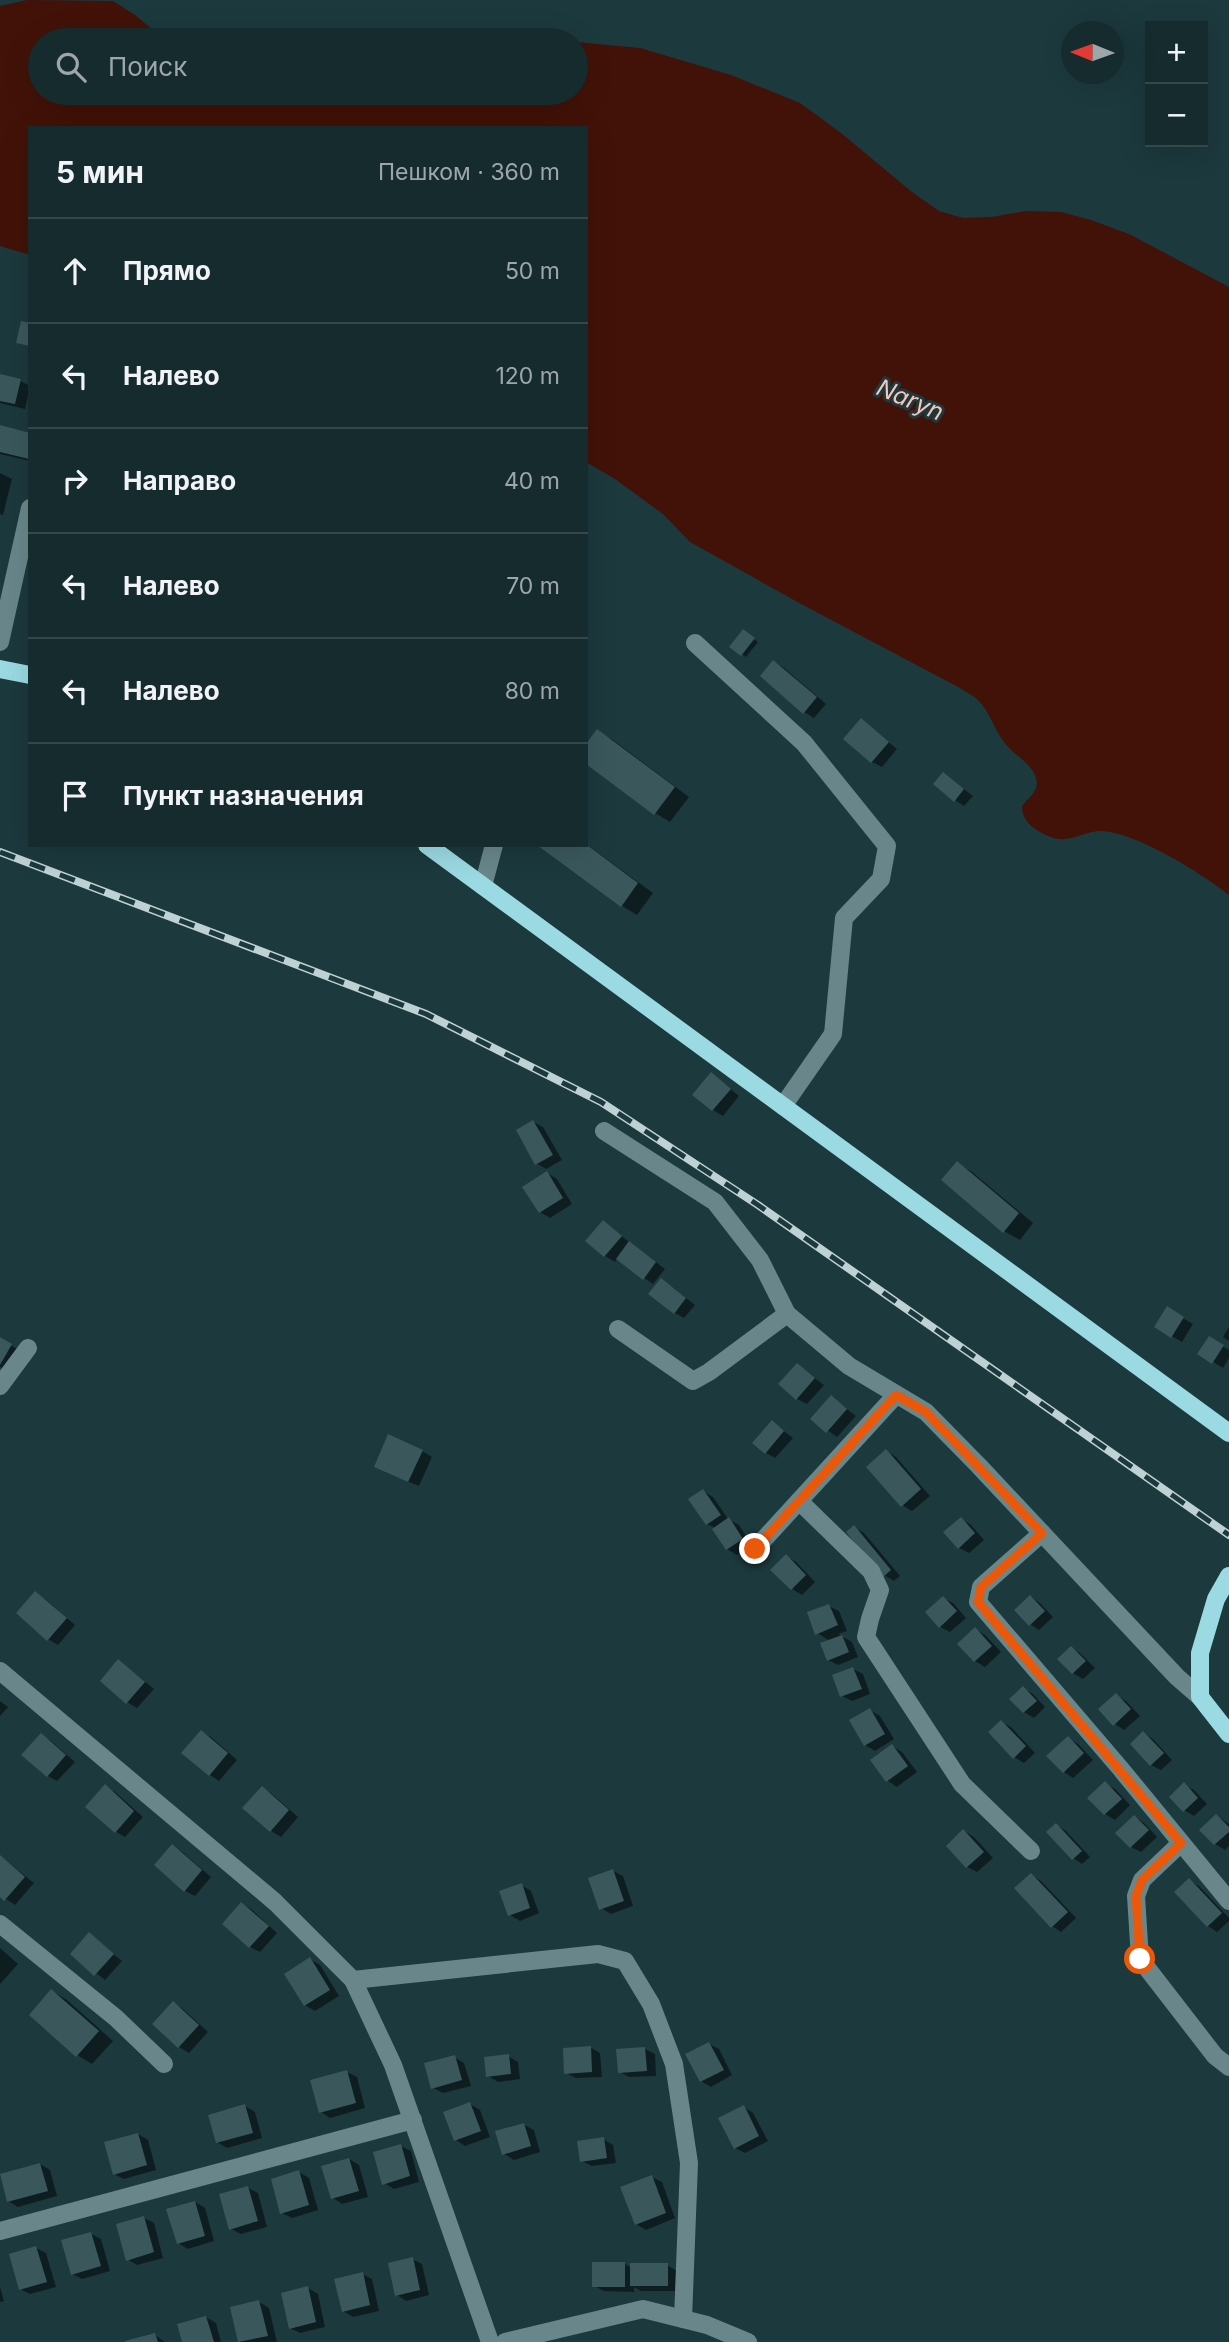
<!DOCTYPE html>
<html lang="ru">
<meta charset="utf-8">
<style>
:root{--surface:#152b2e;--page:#22373a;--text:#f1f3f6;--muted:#9da7aa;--line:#34474a}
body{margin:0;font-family:Inter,sans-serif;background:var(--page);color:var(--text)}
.controls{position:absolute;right:21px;top:21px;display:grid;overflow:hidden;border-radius:0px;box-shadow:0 7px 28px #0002}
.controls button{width:63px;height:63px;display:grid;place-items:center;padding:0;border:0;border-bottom:2px solid var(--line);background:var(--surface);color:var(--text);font:35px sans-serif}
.compass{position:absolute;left:1061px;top:21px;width:63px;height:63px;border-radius:50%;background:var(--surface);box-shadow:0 7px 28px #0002;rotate:271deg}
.stop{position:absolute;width:21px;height:21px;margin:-16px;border:5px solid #ea580c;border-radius:50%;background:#fff}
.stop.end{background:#ea580c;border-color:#fff;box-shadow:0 2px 7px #0008}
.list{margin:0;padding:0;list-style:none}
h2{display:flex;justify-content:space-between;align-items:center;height:91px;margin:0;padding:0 28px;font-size:30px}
h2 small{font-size:23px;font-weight:400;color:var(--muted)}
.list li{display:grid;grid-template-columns:46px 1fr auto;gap:21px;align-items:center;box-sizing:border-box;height:105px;padding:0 28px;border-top:2px solid var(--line)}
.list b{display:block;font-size:26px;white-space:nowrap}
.list em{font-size:23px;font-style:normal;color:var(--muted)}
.icon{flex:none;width:38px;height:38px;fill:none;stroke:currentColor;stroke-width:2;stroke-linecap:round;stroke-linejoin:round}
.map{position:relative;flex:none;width:1229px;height:2342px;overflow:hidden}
.search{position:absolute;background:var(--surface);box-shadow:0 7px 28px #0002;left:28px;top:28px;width:560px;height:77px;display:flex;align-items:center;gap:18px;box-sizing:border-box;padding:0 24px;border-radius:38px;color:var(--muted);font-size:26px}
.panel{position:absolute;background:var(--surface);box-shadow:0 7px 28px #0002;left:28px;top:126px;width:560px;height:721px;border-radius:0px}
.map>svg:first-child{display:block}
</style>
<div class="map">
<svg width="1229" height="2342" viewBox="0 0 1229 2342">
<rect width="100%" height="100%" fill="#1c393d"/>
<path fill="#421208" d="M27 0 113 1 135 15 165 40H40V93H576V42L640 48 731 75 800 103 841 133 912 192 939 211 963 218 992 217 1025 211 1061 212 1091 220 1129 234 1229 287V895C1203 874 1134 831 1100 831 1081 832 1068 845 1048 836 1035 830 1022 822 1022 806 1029 797 1040 791 1036 778 1032 763 1013 755 1004 742 994 729 990 712 978 700 973 695 966 692 960 688L803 605 690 542 663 514 615 479 586 462V128H30V255L0 246V6Z"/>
<g fill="#0007">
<path d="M0 376 20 381 30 386 25 409 0 403Z"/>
<path d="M0 427 30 434V461L0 454Z"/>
<path d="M0 473 12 479 3 515 0 514Z"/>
<path d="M747 634 758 642 746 657 732 647Z"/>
<path d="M774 662 784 668 826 704 814 718 804 712Z"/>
<path d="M861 720 897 749 882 767 872 762Z"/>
<path d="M598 732 613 740 689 797 670 822 655 813 586 762Z"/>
<path d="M944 774 973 796 964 806 955 800Z"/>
<path d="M586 844 653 893 637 915 622 906Z"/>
<path d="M712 1074 739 1096 723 1116 713 1110Z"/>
<path d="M533 1122 543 1127 562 1160 546 1169 536 1163Z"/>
<path d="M957 1163 972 1172 1033 1223 1020 1240 1004 1231Z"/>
<path d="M547 1173 557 1179 572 1204 550 1218 540 1212Z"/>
<path d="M603 1222 665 1269 653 1284 617 1259 615 1262 605 1256 587 1241Z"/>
<path d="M671 1286 695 1305 684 1318 675 1313Z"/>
<path d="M1167 1309 1193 1324 1182 1342 1156 1327Z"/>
<path d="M1229 1327V1341L1223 1337Z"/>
<path d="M1209 1338 1229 1350V1358L1223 1368 1200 1354Z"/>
<path d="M0 1339 26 1354 14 1375 0 1367Z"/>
<path d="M797 1365 824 1385 807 1404 797 1399Z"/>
<path d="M831 1397 856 1416 837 1437 812 1419Z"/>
<path d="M772 1422 793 1438 775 1458 766 1453Z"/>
<path d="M422 1451 432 1457 419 1486 385 1472Z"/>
<path d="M886 1451 896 1457 930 1496 912 1511 902 1505Z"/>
<path d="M703 1491 713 1497 728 1519 739 1525 752 1545 737 1555 727 1549 715 1528 707 1524Z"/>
<path d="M961 1519 971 1525 984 1540 969 1553 959 1548Z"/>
<path d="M854 1527 864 1533 900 1576 894 1581 884 1575Z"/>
<path d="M786 1556 796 1562 815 1582 802 1595 792 1589Z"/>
<path d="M35 1593 45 1599 75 1625 58 1645 48 1639Z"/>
<path d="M1031 1597 1040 1603 1053 1617 1039 1630 1030 1624Z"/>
<path d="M943 1598 953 1603 966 1618 950 1632 940 1627Z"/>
<path d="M829 1606 839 1611 847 1631 838 1634 852 1642 858 1657 838 1665 828 1660 830 1641 817 1633Z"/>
<path d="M975 1629 985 1635 1001 1652 985 1667 975 1661 959 1644Z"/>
<path d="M1072 1648 1081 1654 1095 1668 1083 1679 1073 1673Z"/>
<path d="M119 1661 154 1689 137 1708 127 1702Z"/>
<path d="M853 1669 863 1674 870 1694 852 1701 842 1696Z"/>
<path d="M1023 1688 1033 1694 1045 1707 1034 1718 1024 1712Z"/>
<path d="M1116 1695 1126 1701 1140 1716 1124 1730 1115 1724Z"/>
<path d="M0 1701 8 1707 0 1716Z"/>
<path d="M870 1710 880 1716 894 1739 875 1751 865 1745Z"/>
<path d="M1001 1722 1011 1727 1035 1753 1024 1763 1014 1757Z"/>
<path d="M202 1732 211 1737 237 1760 219 1781 210 1775Z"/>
<path d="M1143 1733 1153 1739 1172 1760 1161 1770 1151 1765Z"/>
<path d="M41 1735 51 1741 75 1762 57 1781 48 1776Z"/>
<path d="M1068 1738 1078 1744 1093 1760 1073 1778 1064 1772Z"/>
<path d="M892 1746 902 1752 917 1772 897 1787 888 1781 872 1761Z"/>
<path d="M1105 1783 1115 1789 1130 1805 1115 1820 1105 1814Z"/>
<path d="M1184 1785 1194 1790 1207 1804 1194 1816 1184 1810Z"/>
<path d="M105 1787 115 1792 143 1817 125 1837 116 1832Z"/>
<path d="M262 1788 272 1794 298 1817 281 1837 271 1831Z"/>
<path d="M1217 1816 1229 1824V1846L1225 1850 1215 1844Z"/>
<path d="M1135 1817 1144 1823 1157 1837 1141 1852 1131 1847Z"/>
<path d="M1056 1825 1066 1831 1090 1857 1082 1864 1073 1858Z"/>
<path d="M964 1831 974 1837 993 1858 977 1872 967 1867Z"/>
<path d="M173 1846 182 1852 211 1877 195 1896 185 1891Z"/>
<path d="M0 1856 34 1883 15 1905 0 1895Z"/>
<path d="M613 1871 623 1876 633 1906 611 1914 601 1908Z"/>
<path d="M1031 1875 1041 1881 1076 1918 1061 1932 1052 1926Z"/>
<path d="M1190 1881 1199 1886 1229 1918V1921L1217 1932 1208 1926Z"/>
<path d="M521 1885 531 1891 539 1913 520 1921 510 1915Z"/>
<path d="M242 1904 251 1909 277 1933 260 1952 250 1947 224 1923Z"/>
<path d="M89 1935 122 1961 105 1980 72 1954Z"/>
<path d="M0 1948 18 1964 0 1984Z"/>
<path d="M310 1959 320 1965 339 1996 315 2011 305 2005Z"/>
<path d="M52 1991 67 2000 113 2041 92 2064 77 2055Z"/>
<path d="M173 2003 183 2009 208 2032 189 2053 179 2047 154 2024Z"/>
<path d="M709 2044 719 2049 732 2075 711 2087 701 2081Z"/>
<path d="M590 2047 600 2053 602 2077 576 2078 566 2073Z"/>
<path d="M645 2049 655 2054 656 2076 629 2077 620 2072Z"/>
<path d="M508 2056 518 2062 520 2079 498 2082 488 2076Z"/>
<path d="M454 2057 464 2063 471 2086 443 2093 433 2088Z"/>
<path d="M347 2072 357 2077 365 2108 330 2118 321 2112Z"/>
<path d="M470 2104 480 2110 490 2137 465 2146 456 2140Z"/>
<path d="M245 2106 255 2112 262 2138 227 2148 217 2142Z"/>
<path d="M744 2107 753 2113 768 2141 745 2153 735 2148Z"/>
<path d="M524 2125 534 2130 540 2152 514 2160 504 2154Z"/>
<path d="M138 2134 148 2140 156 2170 124 2179 114 2174Z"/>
<path d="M603 2139 613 2145 616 2163 592 2166 582 2161Z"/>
<path d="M401 2146 411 2151 419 2182 394 2189 384 2183Z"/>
<path d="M349 2159 359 2165 368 2197 342 2204 333 2198Z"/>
<path d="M40 2164 50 2170 57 2196 18 2207 8 2201Z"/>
<path d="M299 2172 309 2178 318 2210 292 2218 282 2213Z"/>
<path d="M652 2177 662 2182 675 2218 646 2230 636 2224Z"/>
<path d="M248 2188 258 2193 267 2227 241 2234 231 2229Z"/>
<path d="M195 2202 205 2208 214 2241 188 2249 178 2243Z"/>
<path d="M144 2218 154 2223 163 2258 137 2265 127 2259Z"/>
<path d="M91 2234 101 2239 110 2271 82 2279 72 2274Z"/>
<path d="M36 2248 46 2253 56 2287 30 2294 20 2289Z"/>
<path d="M412 2259 422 2264 429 2295 406 2301 397 2295Z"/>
<path d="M625 2264 632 2268 667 2265 677 2271V2291H641L634 2287V2292L604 2291 594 2286Z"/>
<path d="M362 2274 372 2279 379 2311 353 2317 343 2311Z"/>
<path d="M0 2287 4 2301 0 2302Z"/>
<path d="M308 2288 318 2294 325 2327 300 2333 290 2328Z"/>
<path d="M259 2302 269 2308 277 2342H240L232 2308Z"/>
<path d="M206 2317 216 2323 221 2342H184Z"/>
<path d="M155 2335 165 2342H129Z"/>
</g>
<g fill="#3a585c">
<path d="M21 321 30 323V346L16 343Z"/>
<path d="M0 374 21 379 15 404 0 401Z"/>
<path d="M0 425 30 433 29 459 0 452Z"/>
<path d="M743 629 755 638 741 656 729 647Z"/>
<path d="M773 660 817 697 803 714 760 676Z"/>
<path d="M861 718 889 742 871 763 843 739Z"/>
<path d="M597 729 675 787 654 815 586 764V744Z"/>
<path d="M943 772 964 789 954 802 933 784Z"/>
<path d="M537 845H587L638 883 621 907Z"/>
<path d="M711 1072 731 1089 712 1111 692 1095Z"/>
<path d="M533 1120 553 1155 535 1165 516 1130Z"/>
<path d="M957 1161 1019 1213 1003 1233 941 1180Z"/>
<path d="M547 1171 563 1198 539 1213 522 1187Z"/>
<path d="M603 1220 622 1236 604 1257 585 1241Z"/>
<path d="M629 1241 656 1262 643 1280 616 1259Z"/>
<path d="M661 1278 686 1298 674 1314 648 1294Z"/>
<path d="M1167 1306 1184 1317 1171 1338 1154 1327Z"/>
<path d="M1209 1336 1224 1345 1212 1364 1197 1354Z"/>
<path d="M0 1337 12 1344 0 1365Z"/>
<path d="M797 1363 815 1378 796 1400 778 1384Z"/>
<path d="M831 1395 847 1409 826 1433 810 1419Z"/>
<path d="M772 1420 784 1431 765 1454 752 1443Z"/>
<path d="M388 1434 423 1450 408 1482 374 1467Z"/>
<path d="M886 1449 921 1489 901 1507 866 1467Z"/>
<path d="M703 1489 721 1515 706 1525 688 1499Z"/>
<path d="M729 1517 743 1539 726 1550 712 1529Z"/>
<path d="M961 1517 975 1533 958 1549 943 1532Z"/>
<path d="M854 1525 891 1570 883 1577 846 1532Z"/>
<path d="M786 1554 806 1575 791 1590 770 1570Z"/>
<path d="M35 1591 67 1618 47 1641 16 1613Z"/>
<path d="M1030 1595 1045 1611 1029 1626 1014 1610Z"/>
<path d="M943 1596 957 1611 939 1628 925 1612Z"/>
<path d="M829 1604 838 1625 815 1635 807 1612Z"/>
<path d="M975 1627 992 1646 974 1662 957 1644Z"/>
<path d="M842 1635 849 1652 827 1661 820 1643Z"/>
<path d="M1071 1646 1086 1661 1072 1674 1057 1659Z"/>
<path d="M118 1659 145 1682 126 1704 100 1681Z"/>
<path d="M853 1667 862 1689 840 1697 832 1675Z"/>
<path d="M1023 1686 1037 1701 1023 1713 1009 1699Z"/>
<path d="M1116 1693 1131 1709 1113 1726 1098 1709Z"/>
<path d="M870 1708 885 1734 864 1746 849 1720Z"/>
<path d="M1001 1720 1026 1746 1013 1759 988 1732Z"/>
<path d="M201 1730 228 1753 209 1776 181 1753Z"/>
<path d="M1143 1731 1164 1753 1150 1766 1130 1744Z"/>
<path d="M41 1733 66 1755 47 1777 21 1755Z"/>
<path d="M1068 1736 1084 1753 1063 1773 1046 1756Z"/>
<path d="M892 1744 908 1766 886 1782 870 1760Z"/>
<path d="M1105 1781 1122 1799 1104 1815 1087 1798Z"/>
<path d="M1184 1782 1198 1798 1183 1812 1169 1797Z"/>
<path d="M105 1784 134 1811 115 1833 85 1807Z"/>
<path d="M262 1786 289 1810 270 1832 242 1808Z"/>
<path d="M1216 1814 1229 1827V1832L1214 1845 1199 1830Z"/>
<path d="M1134 1815 1149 1830 1130 1848 1115 1833Z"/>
<path d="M1056 1823 1082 1851 1072 1860 1046 1832Z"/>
<path d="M963 1829 984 1852 966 1868 946 1846Z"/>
<path d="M172 1844 202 1870 184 1892 154 1865Z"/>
<path d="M0 1855 25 1877 4 1901 0 1897Z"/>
<path d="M613 1869 624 1901 599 1910 588 1878Z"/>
<path d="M1031 1873 1068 1912 1051 1928 1014 1888Z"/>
<path d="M1189 1878 1222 1913 1207 1927 1174 1892Z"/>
<path d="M522 1883 530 1908 508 1916 499 1891Z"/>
<path d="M241 1902 269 1926 249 1948 222 1924Z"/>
<path d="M89 1932 114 1954 94 1976 70 1954Z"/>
<path d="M310 1957 330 1990 304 2006 284 1974Z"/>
<path d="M51 1989 99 2031 76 2057 29 2015Z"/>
<path d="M173 2001 199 2025 178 2048 152 2024Z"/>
<path d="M709 2042 724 2070 700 2082 685 2054Z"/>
<path d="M591 2046 592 2072 564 2074 563 2048Z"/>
<path d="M645 2047 647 2071 618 2073 616 2049Z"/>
<path d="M509 2054 511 2074 486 2077 484 2057Z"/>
<path d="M455 2055 462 2080 431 2089 424 2063Z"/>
<path d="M347 2070 356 2103 319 2113 310 2080Z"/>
<path d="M470 2102 481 2131 454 2141 443 2112Z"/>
<path d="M245 2104 253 2133 216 2143 208 2115Z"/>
<path d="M744 2105 759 2136 734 2149 718 2118Z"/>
<path d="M524 2123 531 2146 502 2155 495 2131Z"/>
<path d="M138 2133 147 2165 113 2175 104 2142Z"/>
<path d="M604 2137 607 2158 580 2162 577 2141Z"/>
<path d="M401 2144 410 2176 382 2185 373 2152Z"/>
<path d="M349 2158 359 2191 331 2199 321 2166Z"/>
<path d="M40 2163 48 2191 7 2202 0 2174Z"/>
<path d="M299 2170 309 2205 280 2214 271 2179Z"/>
<path d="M652 2175 666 2213 635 2225 620 2187Z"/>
<path d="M248 2186 258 2221 229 2230 219 2194Z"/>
<path d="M195 2201 205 2236 177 2244 166 2209Z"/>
<path d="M144 2216 154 2252 126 2261 116 2224Z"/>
<path d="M91 2232 101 2266 71 2275 61 2240Z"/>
<path d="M36 2246 47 2282 19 2290 9 2254Z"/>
<path d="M413 2257 420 2290 395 2296 388 2263Z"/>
<rect x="592" y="2262" width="33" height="25"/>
<rect x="630" y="2263" width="38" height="23"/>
<path d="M363 2272 370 2305 342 2312 334 2279Z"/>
<path d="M308 2286 316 2322 289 2329 281 2293Z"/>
<path d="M259 2300 268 2336 238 2342 230 2307Z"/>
<path d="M206 2316 214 2342H182L177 2324Z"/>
<path d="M155 2333 158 2342H126L125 2341Z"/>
</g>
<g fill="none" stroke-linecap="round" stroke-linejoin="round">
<g stroke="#69878b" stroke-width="18">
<path d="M0 642 30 508"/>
<path d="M695 643 804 743 887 846 881 879 844 918 833 1034 783 1106"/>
<path d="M483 886 494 845"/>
<path d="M604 1131 715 1202 760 1260 787 1314 849 1366 926 1412 979 1466 1177 1677 1200 1697"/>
<path d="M618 1329 693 1381 709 1372 787 1314"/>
<path d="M0 1386 28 1348"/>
<path d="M799 1501 871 1571 880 1590 870 1619 866 1637 962 1784 1031 1851"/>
<path d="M1042 1533 981 1587 978 1602 1120 1768 1229 1901"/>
<path d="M755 1549 896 1395"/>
<path d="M0 1671 275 1902 353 1980 393 2065 490 2342"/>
<path d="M1181 1843 1142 1880 1136 1896 1140 1959 1215 2056 1229 2067"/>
<path d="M0 1924 116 2018 164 2064"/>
<path d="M353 1980 598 1954 625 1961 651 2004 674 2064 689 2163 683 2319"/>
<path d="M0 2231 413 2120"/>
<path d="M505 2342 643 2309 707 2325 748 2342"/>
</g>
<g stroke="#9bdae3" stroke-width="18">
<path d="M0 669 30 675"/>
<path d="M427 845 1229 1433"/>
<path d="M1229 1576 1216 1599 1200 1653V1697L1229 1734"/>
</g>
<g stroke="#bed1d3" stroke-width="8">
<path id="rail" d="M0 852 426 1014 601 1102 758 1205 1229 1535"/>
</g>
<use href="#rail" stroke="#1c393d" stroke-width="5" stroke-dasharray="16" stroke-linecap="butt"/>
</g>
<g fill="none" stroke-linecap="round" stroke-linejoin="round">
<path stroke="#ea580c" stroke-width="9" d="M755 1549 896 1395 926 1412 1042 1533 981 1587 978 1602 1181 1843 1142 1880 1136 1896 1140 1959"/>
</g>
<g text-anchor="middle" stroke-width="6" stroke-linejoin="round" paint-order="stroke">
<g font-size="24" font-style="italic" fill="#fac4b8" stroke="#1c393d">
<text transform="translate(910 400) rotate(23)" y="8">Naryn</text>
</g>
</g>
</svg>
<div class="controls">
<button>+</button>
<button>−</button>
</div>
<svg class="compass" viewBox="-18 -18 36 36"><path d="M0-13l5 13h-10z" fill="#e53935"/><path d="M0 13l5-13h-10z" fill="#9da7aa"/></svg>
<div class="stop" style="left:1140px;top:1959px"></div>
<div class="stop end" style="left:755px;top:1549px"></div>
<div class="search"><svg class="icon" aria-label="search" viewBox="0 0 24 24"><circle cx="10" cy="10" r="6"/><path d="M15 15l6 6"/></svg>Поиск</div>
<section class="panel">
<h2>5 мин<small>Пешком · 360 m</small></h2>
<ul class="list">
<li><svg class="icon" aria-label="ahead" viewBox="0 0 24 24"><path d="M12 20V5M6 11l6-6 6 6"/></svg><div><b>Прямо</b></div><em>50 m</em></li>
<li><svg class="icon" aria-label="left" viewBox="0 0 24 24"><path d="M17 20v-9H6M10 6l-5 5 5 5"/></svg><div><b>Налево</b></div><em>120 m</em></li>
<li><svg class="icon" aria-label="right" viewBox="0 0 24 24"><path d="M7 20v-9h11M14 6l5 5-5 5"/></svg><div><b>Направо</b></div><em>40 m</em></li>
<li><svg class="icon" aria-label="left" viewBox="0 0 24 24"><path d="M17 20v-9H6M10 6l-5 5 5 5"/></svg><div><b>Налево</b></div><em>70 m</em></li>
<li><svg class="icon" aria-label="left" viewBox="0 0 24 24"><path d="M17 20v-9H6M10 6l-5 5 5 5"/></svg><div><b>Налево</b></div><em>80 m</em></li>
<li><svg class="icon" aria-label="arrive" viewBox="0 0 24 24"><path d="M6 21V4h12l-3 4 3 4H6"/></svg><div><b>Пункт назначения</b></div></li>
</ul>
</section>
</div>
